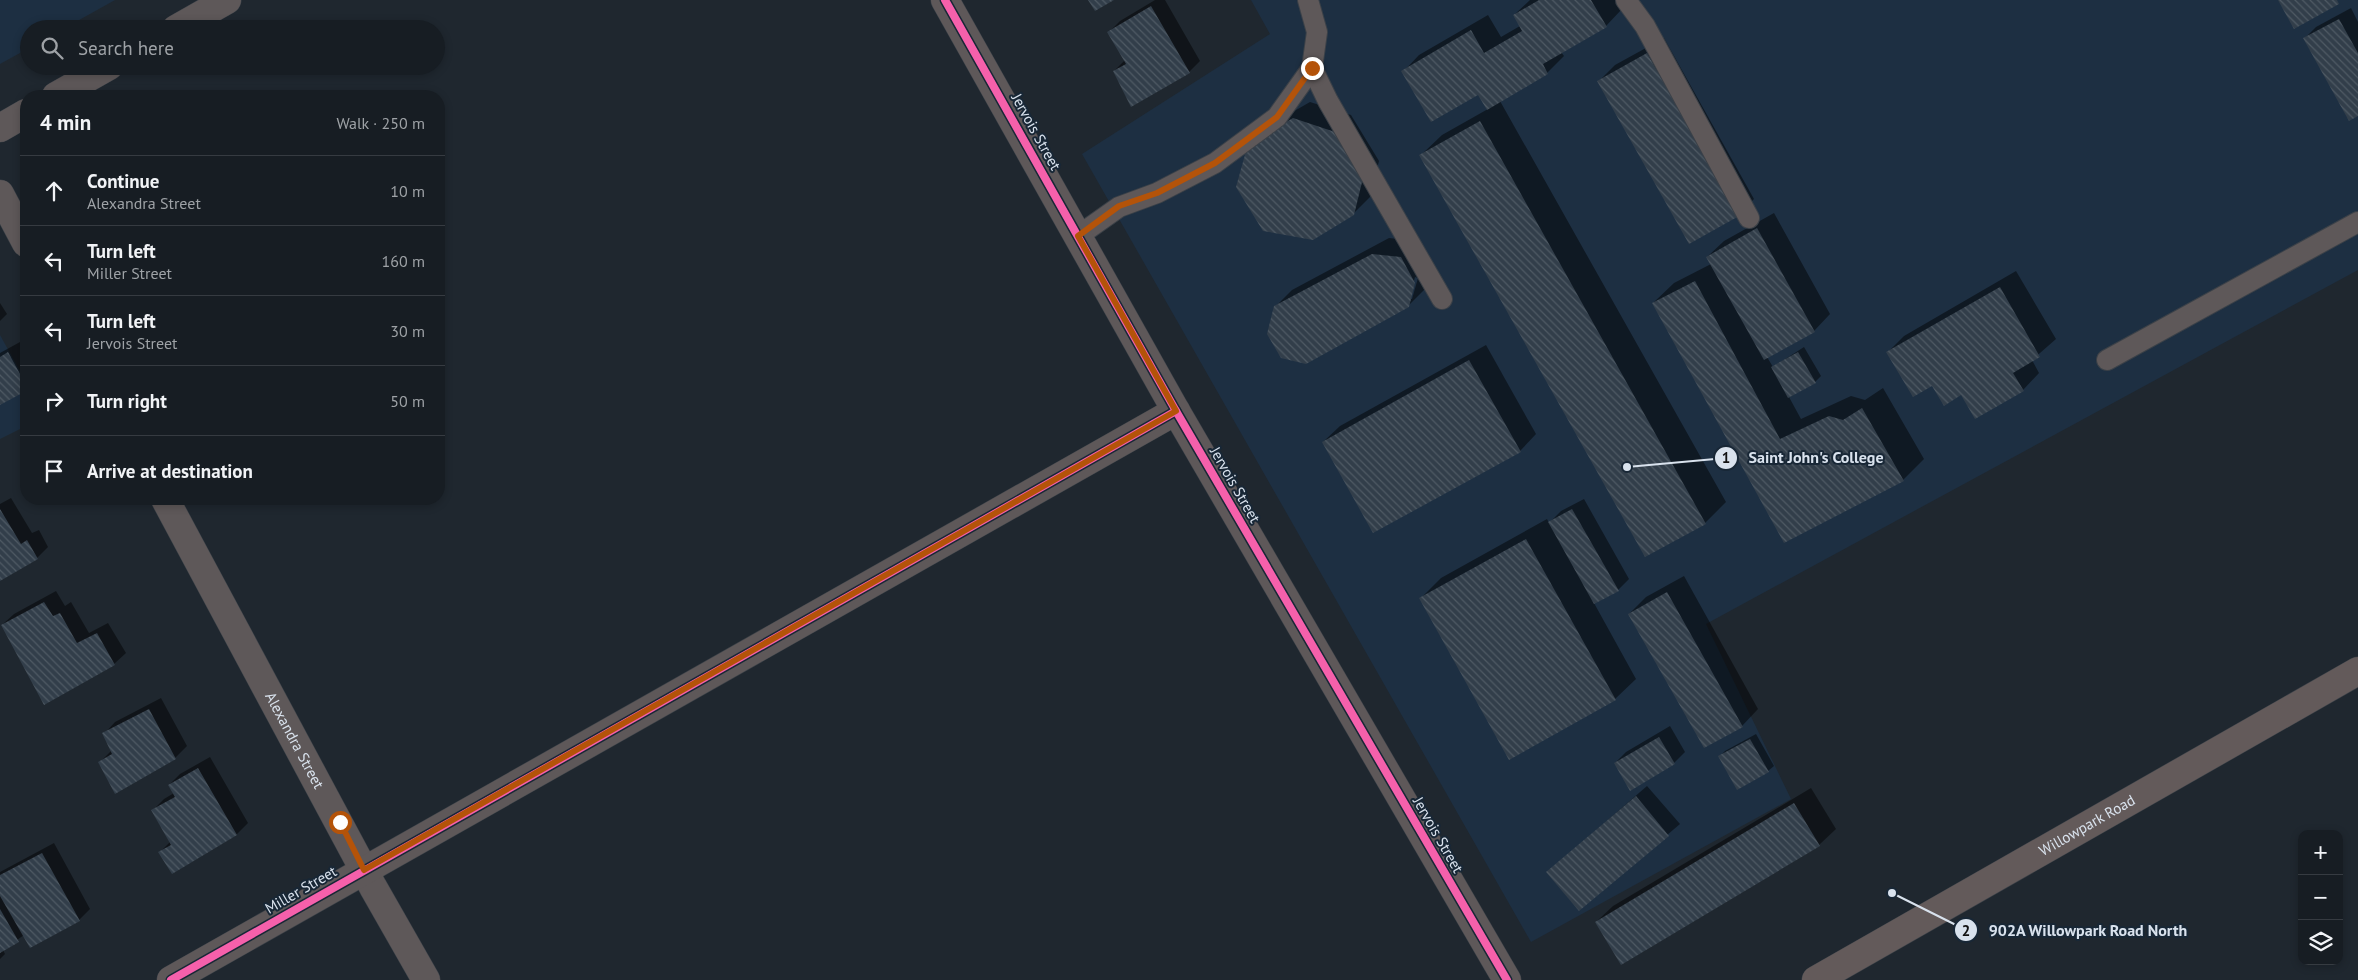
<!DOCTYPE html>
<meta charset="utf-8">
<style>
:root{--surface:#171d23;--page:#242a30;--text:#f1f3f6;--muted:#9ea2a6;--line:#363b41}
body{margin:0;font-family:"PT Sans",sans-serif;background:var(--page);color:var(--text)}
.controls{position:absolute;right:15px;bottom:15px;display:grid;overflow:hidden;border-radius:10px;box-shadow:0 2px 8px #0003}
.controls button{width:45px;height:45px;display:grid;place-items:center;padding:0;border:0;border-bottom:1px solid var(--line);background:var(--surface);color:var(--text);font:25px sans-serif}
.stop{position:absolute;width:15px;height:15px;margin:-11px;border:4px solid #b45309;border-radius:50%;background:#fff}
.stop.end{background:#b45309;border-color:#fff;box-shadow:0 1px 5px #0008}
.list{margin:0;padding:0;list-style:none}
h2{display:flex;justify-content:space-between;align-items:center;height:65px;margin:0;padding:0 20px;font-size:21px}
h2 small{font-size:16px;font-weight:400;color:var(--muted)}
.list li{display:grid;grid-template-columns:32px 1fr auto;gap:15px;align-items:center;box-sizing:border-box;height:70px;padding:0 20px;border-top:1px solid var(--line)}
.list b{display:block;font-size:19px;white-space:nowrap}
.list p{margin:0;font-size:16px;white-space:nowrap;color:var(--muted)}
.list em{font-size:16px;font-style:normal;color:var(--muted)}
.icon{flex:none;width:28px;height:28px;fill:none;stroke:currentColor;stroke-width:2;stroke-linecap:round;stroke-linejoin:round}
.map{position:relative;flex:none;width:2358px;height:980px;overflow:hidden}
.search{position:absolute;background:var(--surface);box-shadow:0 2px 8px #0003;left:20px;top:20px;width:425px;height:55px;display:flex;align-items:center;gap:12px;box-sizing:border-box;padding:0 18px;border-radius:28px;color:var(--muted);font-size:19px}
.panel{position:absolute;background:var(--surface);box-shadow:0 2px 8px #0003;left:20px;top:90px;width:425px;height:415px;border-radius:20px}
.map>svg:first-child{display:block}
</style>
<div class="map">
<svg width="2358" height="980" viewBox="0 0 2358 980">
<defs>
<pattern id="building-back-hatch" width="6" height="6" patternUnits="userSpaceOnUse" patternTransform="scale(1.25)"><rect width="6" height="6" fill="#323e4a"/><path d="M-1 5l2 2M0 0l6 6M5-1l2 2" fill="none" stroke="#4f5a64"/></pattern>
</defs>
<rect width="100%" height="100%" fill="#1f272f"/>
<g fill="#1d2f42">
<path d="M0 0H115L63 29H29V48L0 64Z"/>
<path d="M1251 0H2358V270L1706 624 1791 799 1531 942 1082 154 1270 34Z"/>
<path d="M0 335 26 382V426L0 439Z"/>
</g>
<g fill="#0007" fill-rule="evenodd">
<path d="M1155 0H1165L1200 61 1189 72 1114 71 1125 60 1109 32 1120 21Z"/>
<path d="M1530 0H1617L1622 9 1606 26 1561 52 1564 56 1547 73 1500 101 1726 502 1705 523 1421 155 1442 135 1488 109 1478 93 1403 72 1419 55 1488 15 1501 37 1520 26 1514 15Z"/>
<path d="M2351 8 2358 22V115L2305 38 2316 27Z"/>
<path d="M1664 38 1754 199 1738 215 1599 81 1615 65Z"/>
<path d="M1310 102 1351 115 1379 161 1370 197 1353 214 1265 128Z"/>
<path d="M1774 213 1830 314 1814 331 1767 357 1773 367 1804 347 1821 376 1815 382 1789 397 1801 419 1851 396 1865 400 1883 388 1924 459 1903 480 1784 541 1653 303 1674 283 1711 264 1707 257 1724 241Z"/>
<path d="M1389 238 1417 241 1425 289 1408 306 1275 307 1292 290ZM1415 277 1418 278 1412 299H1409Z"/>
<path d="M2016 271 2056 339 2032 360 2039 373 2023 390 1962 394 1933 385 1888 352 1904 336Z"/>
<path d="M0 303 7 314 0 321Z"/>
<path d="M20 342 26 354V389L0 404V353Z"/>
<path d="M1486 345 1536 434 1520 451 1323 442 1340 426Z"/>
<path d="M11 498 32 533 39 530 48 547 37 558 0 579V504Z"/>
<path d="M1584 499 1629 579 1618 590 1594 603 1636 679 1615 699 1420 599 1441 578 1547 519 1549 523 1561 511Z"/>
<path d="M1684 576 1758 709 1742 726 1629 614 1646 597Z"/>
<path d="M56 591 65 606 71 602 89 633 108 623 126 653 114 664 2 625 14 614Z"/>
<path d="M161 698 187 746 175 758 115 792 99 763 112 750 104 734 115 722Z"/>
<path d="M1670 726 1685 752 1674 763H1615L1626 752Z"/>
<path d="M1756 734 1774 766 1768 771 1720 756 1725 751Z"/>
<path d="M210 757 248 823 237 834 160 852 170 842 152 811 164 799 174 793 169 785 180 774Z"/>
<path d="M1647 786 1680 824 1579 910 1548 872Z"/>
<path d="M1811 788 1836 829 1819 845 1596 922 1613 906Z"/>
<path d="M54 843 90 909 79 920 24 935 3 950 5 954 0 959V872Z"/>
</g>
<g fill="url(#building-back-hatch)">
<path d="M1088 0H1114L1095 11Z"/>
<path d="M1539 0H1591L1607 27 1543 64 1548 74 1487 110 1478 95 1431 122 1401 71 1471 30 1484 53 1522 31 1513 15Z"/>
<path d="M2278 0H2337L2339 4 2294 29Z"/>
<path d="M1151 6 1190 73 1131 107 1113 71 1126 64 1107 32Z"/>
<path d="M2339 19 2358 53V116L2349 121 2303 38Z"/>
<path d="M1647 53 1739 216 1689 244 1597 81Z"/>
<path d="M1293 118 1335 132 1363 178 1354 215 1313 240 1263 231 1236 187 1248 144Z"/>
<path d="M1480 121 1706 524 1645 557 1419 155Z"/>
<path d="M1757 228 1815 332 1764 360 1706 257Z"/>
<path d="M1372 254 1401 257 1415 283 1409 307 1306 364 1281 358 1267 334 1274 306Z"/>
<path d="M1695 281 1780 439 1829 416 1843 420 1862 408 1904 481 1784 543 1652 303Z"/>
<path d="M2000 287 2040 357 2013 373 2024 391 1975 419 1961 395 1944 406 1932 386 1913 397 1886 352Z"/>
<path d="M8 352 26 385V391L0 405V357Z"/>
<path d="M1798 352 1816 383 1788 398 1771 367Z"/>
<path d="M1469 360 1521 452 1373 533 1322 442Z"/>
<path d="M0 509 21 544 27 540 38 559 0 581Z"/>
<path d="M1572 509 1619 591 1594 604 1548 522Z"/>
<path d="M1526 539 1616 700 1509 760 1419 598Z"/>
<path d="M1667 592 1743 727 1704 748 1628 614Z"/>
<path d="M44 602 53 616 60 613 77 643 97 633 115 665 44 705 1 625Z"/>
<path d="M149 709 176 759 115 794 98 762 112 754 102 733Z"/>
<path d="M1659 737 1675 764 1630 791 1614 763Z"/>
<path d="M1750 739 1769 772 1737 790 1718 756Z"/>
<path d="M198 768 237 835 172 874 158 852 171 845 151 810 175 797 168 785Z"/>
<path d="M1636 796 1669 836 1579 911 1546 872Z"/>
<path d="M1794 803 1820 846 1621 965 1595 922Z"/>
<path d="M42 853 80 921 30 948 0 896V875Z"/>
<path d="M0 909 19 942 0 953Z"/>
</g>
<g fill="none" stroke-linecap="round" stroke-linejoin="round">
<g stroke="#3b4148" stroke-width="22">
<g id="service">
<path d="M1626 0 1645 26 1749 218"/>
<path d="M1312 68 1328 101 1442 299"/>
<path d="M1078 236 1119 207 1157 193 1215 163 1277 117 1312 68 1317 32 1308 0"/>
<path d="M2107 360 2358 222"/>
</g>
</g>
<g stroke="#3b4148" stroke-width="29">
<g id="minor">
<path d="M176 29 227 0"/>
<path d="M56 96 109 66"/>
<path d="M0 128 26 113"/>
<path d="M0 194 26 243"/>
<path id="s1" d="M165 499 373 887 426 980"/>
<path d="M171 980 1176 411"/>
</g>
</g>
<g stroke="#3b4148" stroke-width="29">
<path id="tertiary" d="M945 0 1176 411 1507 980"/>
</g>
<g stroke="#3b4148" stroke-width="29">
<g id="secondary">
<path id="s2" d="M1816 980 2358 671"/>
</g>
</g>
<use href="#service" stroke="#5e5859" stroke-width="20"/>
<use href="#minor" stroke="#5e5859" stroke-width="28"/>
<use href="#tertiary" stroke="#5e5859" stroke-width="28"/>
<use href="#secondary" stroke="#635a5a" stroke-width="28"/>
<g stroke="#182736" stroke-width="11">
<g id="cycleway">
<path d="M945 0 1176 411 1507 980"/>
<path d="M171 980 1176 411"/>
</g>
</g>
<use href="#cycleway" stroke="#f560ab" stroke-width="8"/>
</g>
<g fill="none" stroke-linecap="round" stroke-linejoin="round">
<path stroke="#b45309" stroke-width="6" d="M340 822 364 870 1176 411 1078 236 1119 206 1157 193 1215 163 1277 117 1312 68"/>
</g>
<g text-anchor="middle" stroke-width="4" stroke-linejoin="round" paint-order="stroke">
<g font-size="15" fill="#d9e2ed" stroke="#182736">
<text transform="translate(1036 132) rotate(61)" y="5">Jervois Street</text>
<text transform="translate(1235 485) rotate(60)" y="5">Jervois Street</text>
<text dy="5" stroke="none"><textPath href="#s1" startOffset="274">Alexandra Street</textPath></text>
<text dy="5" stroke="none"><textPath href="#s2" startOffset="312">Willowpark Road</textPath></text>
<text transform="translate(1438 835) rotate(60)" y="5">Jervois Street</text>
<text transform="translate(301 890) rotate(-30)" y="5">Miller Street</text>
</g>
</g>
<path fill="none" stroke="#d9e2ed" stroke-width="2" d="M1627 467L1726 458M1892 893L1966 930"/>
<g fill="#d9e2ed" stroke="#182736" stroke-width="2">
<circle cx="1627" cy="467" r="5"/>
<circle cx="1892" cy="893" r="5"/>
<circle cx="1726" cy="458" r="12"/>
<circle cx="1966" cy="930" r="12"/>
</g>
<g font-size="15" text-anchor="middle" font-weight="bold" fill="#111">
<text x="1726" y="463">1</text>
<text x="1966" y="936">2</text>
</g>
<g font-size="16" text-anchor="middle" font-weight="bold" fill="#d9e2ed" stroke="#182736" stroke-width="4" stroke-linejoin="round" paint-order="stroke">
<text x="1816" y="463">Saint John's College</text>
<text x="2088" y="936">902A Willowpark Road North</text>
</g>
</svg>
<div class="controls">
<button>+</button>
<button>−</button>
<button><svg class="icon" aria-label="layers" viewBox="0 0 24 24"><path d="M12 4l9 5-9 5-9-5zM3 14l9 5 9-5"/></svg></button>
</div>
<div class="stop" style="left:340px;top:822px"></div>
<div class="stop end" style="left:1312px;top:68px"></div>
<div class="search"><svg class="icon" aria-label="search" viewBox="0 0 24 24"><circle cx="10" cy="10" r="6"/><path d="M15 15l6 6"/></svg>Search here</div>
<section class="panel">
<h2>4 min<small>Walk · 250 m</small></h2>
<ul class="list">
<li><svg class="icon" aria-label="ahead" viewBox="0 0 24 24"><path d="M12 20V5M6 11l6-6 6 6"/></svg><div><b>Continue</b><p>Alexandra Street</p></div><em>10 m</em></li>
<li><svg class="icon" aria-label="left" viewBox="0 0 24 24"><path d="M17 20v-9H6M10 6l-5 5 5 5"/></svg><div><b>Turn left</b><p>Miller Street</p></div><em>160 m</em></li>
<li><svg class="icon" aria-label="left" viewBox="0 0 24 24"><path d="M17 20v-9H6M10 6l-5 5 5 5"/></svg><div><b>Turn left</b><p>Jervois Street</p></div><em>30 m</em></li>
<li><svg class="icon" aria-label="right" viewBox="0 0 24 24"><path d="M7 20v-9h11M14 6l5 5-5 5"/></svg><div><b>Turn right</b></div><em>50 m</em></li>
<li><svg class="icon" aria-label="arrive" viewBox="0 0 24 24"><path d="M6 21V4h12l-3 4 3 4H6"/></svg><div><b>Arrive at destination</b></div></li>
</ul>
</section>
</div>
